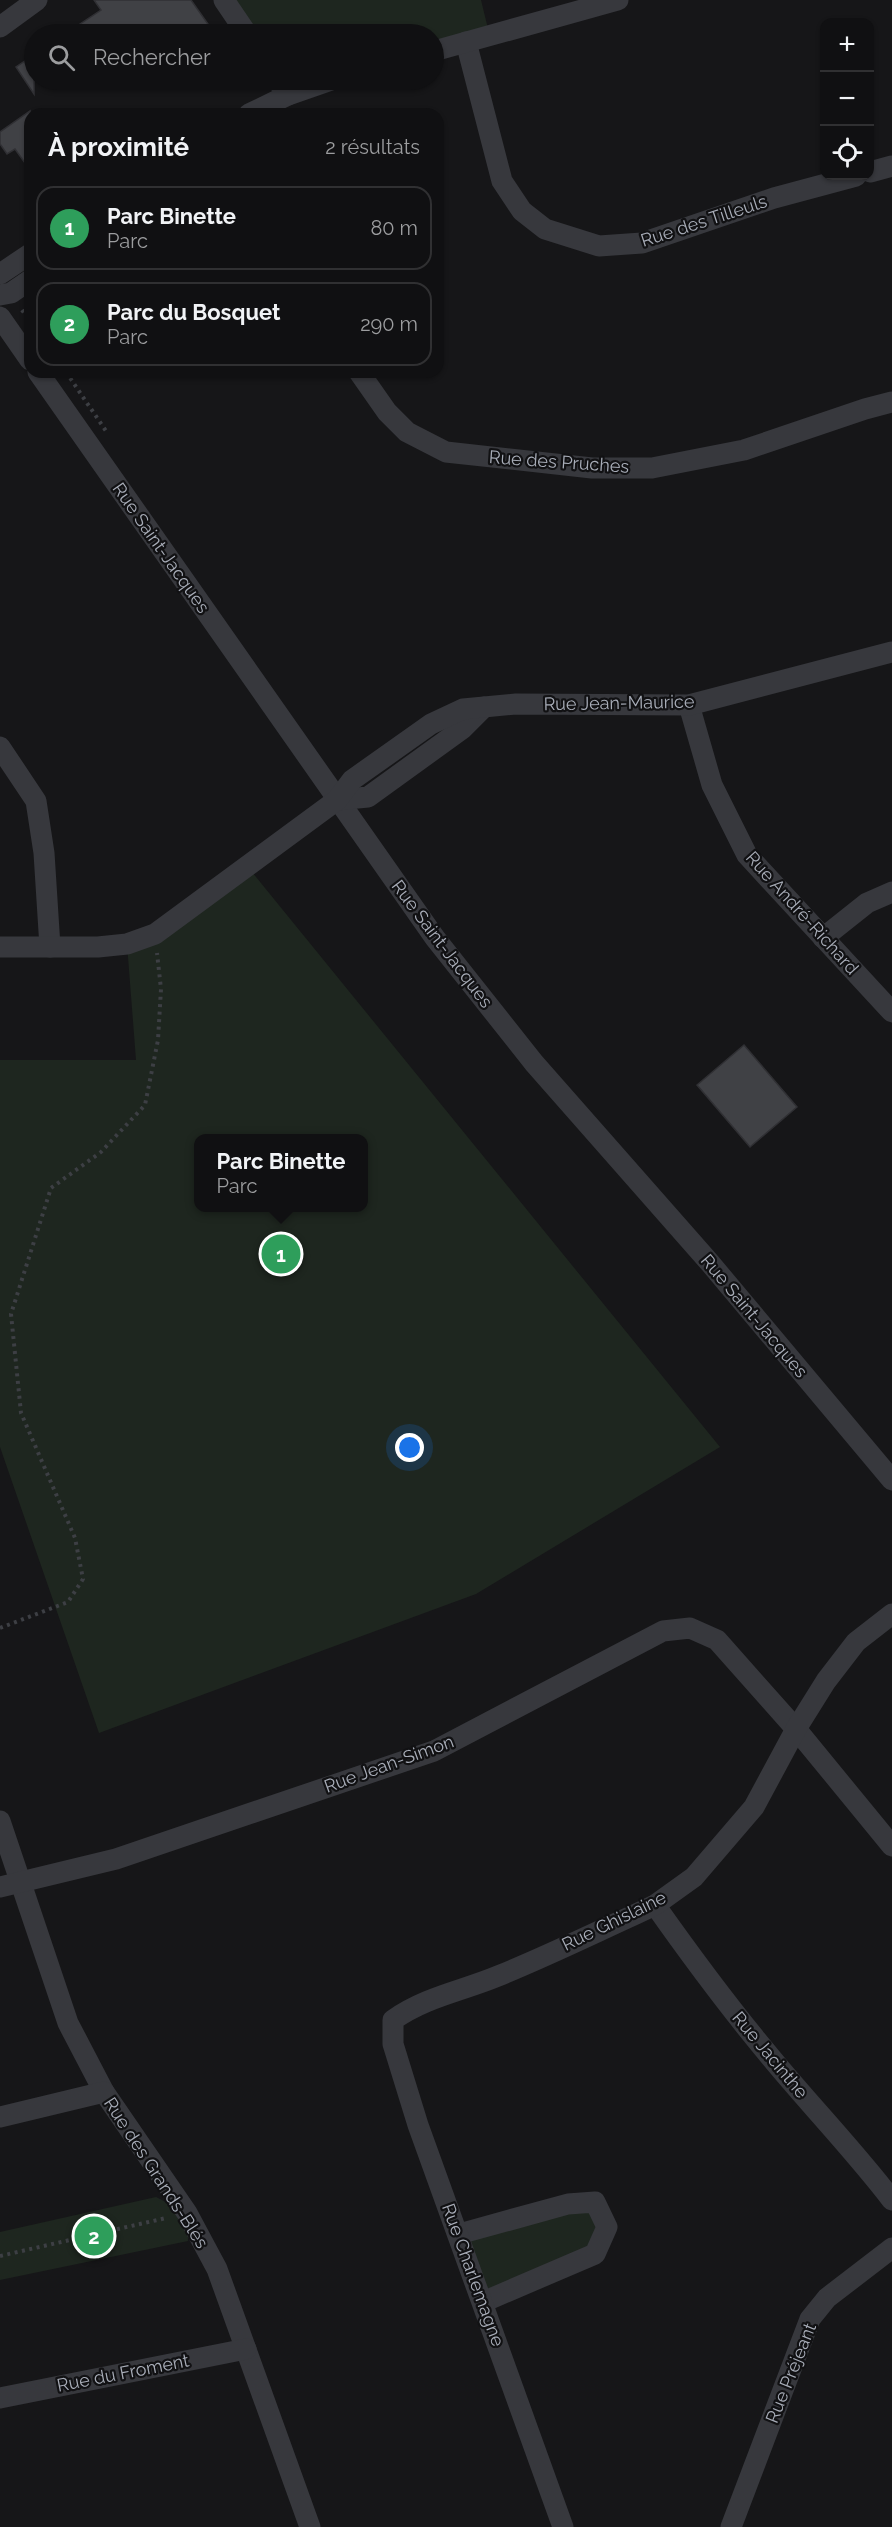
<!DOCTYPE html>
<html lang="fr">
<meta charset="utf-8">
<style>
:root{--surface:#101012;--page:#19191b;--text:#f1f3f6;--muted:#9c9d9f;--line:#303032;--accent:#f2b134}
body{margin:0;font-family:Raleway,sans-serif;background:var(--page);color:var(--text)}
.controls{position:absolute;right:18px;top:18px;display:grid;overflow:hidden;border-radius:12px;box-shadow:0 2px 4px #0004}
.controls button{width:54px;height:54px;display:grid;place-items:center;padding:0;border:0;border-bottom:2px solid var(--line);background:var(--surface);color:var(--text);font:30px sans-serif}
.you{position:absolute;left:410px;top:1448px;width:21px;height:21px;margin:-15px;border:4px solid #fff;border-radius:50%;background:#1a73e8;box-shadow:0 0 0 9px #1a73e833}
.badge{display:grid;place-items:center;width:39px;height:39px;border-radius:50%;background:var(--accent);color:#fff;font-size:20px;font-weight:700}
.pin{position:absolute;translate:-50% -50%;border:3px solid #fff;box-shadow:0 2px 6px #0006}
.popup{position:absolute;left:194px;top:1134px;width:174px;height:78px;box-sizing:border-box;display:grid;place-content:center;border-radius:12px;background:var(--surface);filter:drop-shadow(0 2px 4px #0005);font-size:20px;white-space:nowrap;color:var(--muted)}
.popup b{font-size:22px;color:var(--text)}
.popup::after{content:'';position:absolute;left:50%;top:100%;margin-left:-12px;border:12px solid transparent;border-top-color:var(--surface)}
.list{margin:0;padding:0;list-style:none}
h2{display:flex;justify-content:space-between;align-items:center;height:78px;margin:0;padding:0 24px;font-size:26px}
h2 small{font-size:20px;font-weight:400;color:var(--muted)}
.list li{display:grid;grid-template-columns:39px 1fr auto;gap:18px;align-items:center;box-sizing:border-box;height:84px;margin:0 12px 12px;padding:0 12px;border:2px solid var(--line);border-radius:18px}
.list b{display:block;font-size:22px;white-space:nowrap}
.list p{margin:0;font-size:20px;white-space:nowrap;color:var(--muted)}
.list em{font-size:20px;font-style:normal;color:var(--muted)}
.icon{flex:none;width:33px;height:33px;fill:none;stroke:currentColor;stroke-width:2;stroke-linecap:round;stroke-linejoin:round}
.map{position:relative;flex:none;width:892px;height:2527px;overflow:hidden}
.search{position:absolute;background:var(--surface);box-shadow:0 2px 4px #0004;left:24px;top:24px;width:420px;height:66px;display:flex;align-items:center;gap:15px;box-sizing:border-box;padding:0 21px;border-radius:33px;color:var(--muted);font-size:22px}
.panel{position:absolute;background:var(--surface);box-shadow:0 2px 4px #0004;left:24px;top:108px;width:420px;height:270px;border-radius:18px}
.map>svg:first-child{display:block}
</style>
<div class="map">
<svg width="892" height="2527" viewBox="0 0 892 2527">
<rect width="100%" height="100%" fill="#161618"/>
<g fill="#1e261f" fill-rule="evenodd">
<path d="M224 0H481L490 37 434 51V34H247Z"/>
<path d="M247 866 720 1447 476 1594 99 1733 0 1447V1060H136L127 944ZM198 1138H364V1208H198Z"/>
<path d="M156 2197 187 2213 188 2241 0 2280V2232Z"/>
<path d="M595 2202 607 2227 595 2254 483 2302 459 2234Z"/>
</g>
<g fill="#404145" stroke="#303034" stroke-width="1.5">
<path d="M94 0H191L215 34H65L101 10Z"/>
<path d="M34 55V94L16 67Z"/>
<path d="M30 111V170L15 149 7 154 0 144V132Z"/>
<path d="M744 1045 797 1107 750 1147 697 1085Z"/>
</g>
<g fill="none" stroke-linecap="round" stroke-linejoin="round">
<g stroke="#3d3f44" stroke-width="4" stroke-dasharray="3 4.5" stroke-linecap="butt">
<path d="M22 310 30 321"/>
<path d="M66 372 106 431"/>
<path d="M0 1628 68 1602 83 1579 75 1538 21 1413 11 1314 51 1188 101 1152 145 1105 158 1040 161 989 157 953"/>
<path d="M0 2256 166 2218"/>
</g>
<g stroke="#37383d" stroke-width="21">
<path d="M224 0 247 34"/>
<path d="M0 27 37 0"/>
<path d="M466 42 502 181 522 211 545 229 599 246 642 243 774 198 856 176"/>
<path d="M434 51 618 0"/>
<path d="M277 80 288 95"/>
<path d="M249 114 288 95 331 80"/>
<path d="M870 172 892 166"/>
<path d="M0 274 30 254"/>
<path d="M0 295 11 293 30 280"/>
<path d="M0 317 30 360"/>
<path d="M38 372 435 938 534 1063 710 1263 892 1480"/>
<path d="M359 372 387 412 407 432 446 452 592 468H652L744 450 865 409 892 402"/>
<path d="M689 705 712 785 747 855 892 1012"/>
<path d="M0 747 36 801 44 853 50 947"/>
<path d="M337 800 368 797 462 729 484 707"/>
<path d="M823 938 867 903 892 892"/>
<path d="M0 947H98L127 944 155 934 337 800 352 780 431 724 463 709 516 704 689 705 892 652"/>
<path d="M0 1821 68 2023 104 2092 187 2213 217 2269 310 2527"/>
<path d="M0 1887 116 1859 434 1751 663 1631 690 1628 717 1640 796 1729 892 1846"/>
<path d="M655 1905C691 1956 728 2006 768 2054 808 2103 853 2149 892 2200"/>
<path d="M0 2117 104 2092"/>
<path d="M459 2234 568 2204 595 2202 607 2227 595 2254 483 2302"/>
<path d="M0 2398 246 2349"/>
<path d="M563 2527 418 2125 393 2044V2020C425 1997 462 1991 498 1976 545 1957 590 1935 636 1914L655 1905 694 1877 754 1807 796 1729 826 1681 856 1642 892 1614"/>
<path d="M731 2527 810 2319 827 2298 892 2248"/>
</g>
</g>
<g text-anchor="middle" stroke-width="4.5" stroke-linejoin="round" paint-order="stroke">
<g font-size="18" fill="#a8adb8" stroke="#111113">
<text transform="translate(704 221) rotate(-18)" y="6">Rue des Tilleuls</text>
<text transform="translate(559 462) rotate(4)" y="6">Rue des Pruches</text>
<text transform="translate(161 548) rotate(55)" y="6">Rue Saint-Jacques</text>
<text transform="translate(619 703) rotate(-1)" y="6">Rue Jean-Maurice</text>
<text transform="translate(802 913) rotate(48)" y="6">Rue André-Richard</text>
<text transform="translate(442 944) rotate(53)" y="6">Rue Saint-Jacques</text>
<text transform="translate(754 1316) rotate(50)" y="6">Rue Saint-Jacques</text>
<text transform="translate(389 1764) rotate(-20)" y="6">Rue Jean-Simon</text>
<text transform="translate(614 1921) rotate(-26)" y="6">Rue Ghislaine</text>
<text transform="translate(770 2055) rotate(50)" y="6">Rue Jacinthe</text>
<text transform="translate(156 2173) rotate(57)" y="6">Rue des Grands-Blés</text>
<text transform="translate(473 2275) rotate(70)" y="6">Rue Charlemagne</text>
<text transform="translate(123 2373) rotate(-11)" y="6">Rue du Froment</text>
<text transform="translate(791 2373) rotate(-68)" y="6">Rue Préjeant</text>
</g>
</g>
</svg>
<div class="controls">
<button>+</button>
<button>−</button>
<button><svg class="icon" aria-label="locate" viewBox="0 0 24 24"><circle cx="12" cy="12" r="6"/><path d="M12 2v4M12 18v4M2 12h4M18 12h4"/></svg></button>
</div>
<div class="you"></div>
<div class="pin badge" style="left:281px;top:1254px;background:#2e9e5b">1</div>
<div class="popup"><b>Parc Binette</b>Parc</div>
<div class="pin badge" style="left:94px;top:2236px;background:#2e9e5b">2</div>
<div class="search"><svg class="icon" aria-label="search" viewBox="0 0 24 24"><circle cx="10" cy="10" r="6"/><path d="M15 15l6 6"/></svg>Rechercher</div>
<section class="panel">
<h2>À proximité<small>2 résultats</small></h2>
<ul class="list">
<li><span class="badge" style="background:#2e9e5b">1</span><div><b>Parc Binette</b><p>Parc</p></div><em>80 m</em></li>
<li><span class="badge" style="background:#2e9e5b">2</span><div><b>Parc du Bosquet</b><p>Parc</p></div><em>290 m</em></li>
</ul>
</section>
</div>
